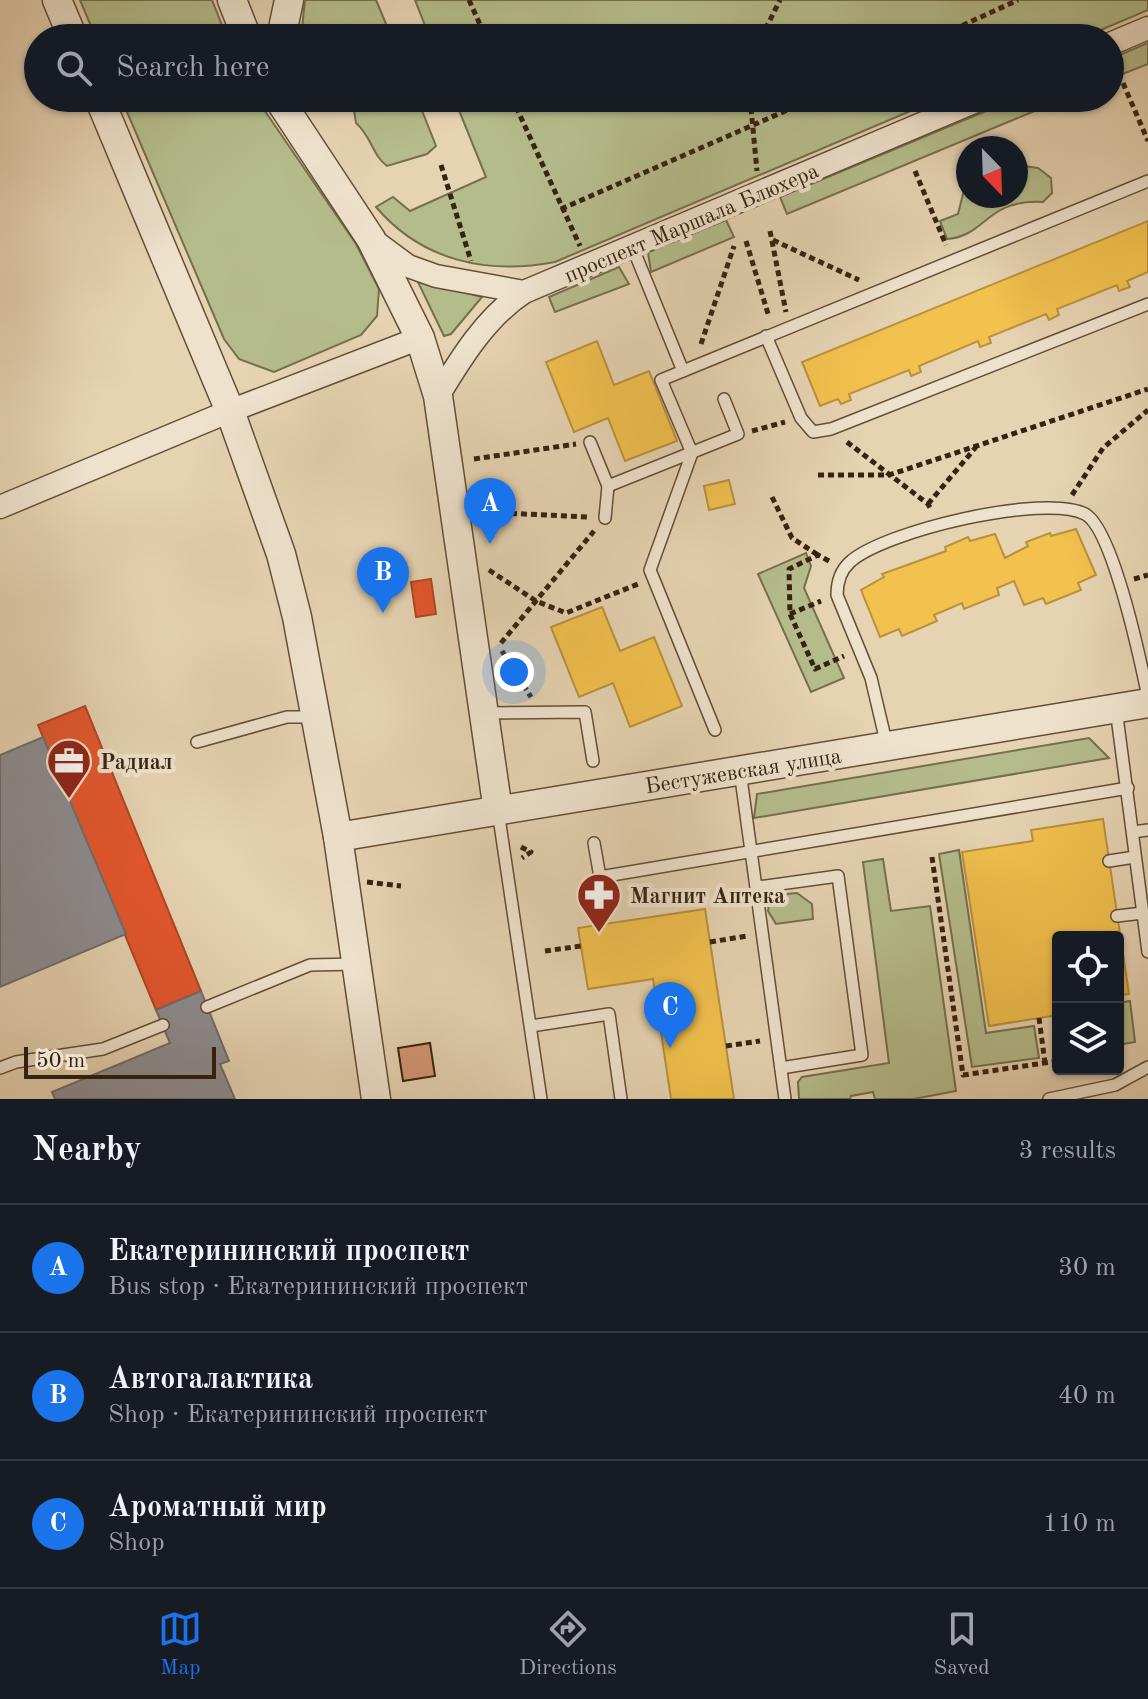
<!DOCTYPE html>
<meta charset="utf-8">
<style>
:root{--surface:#171b24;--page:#242831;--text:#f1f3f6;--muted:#9ea1a6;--line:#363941;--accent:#1a73e8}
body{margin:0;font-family:"Old Standard TT",serif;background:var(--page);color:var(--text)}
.controls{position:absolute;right:24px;bottom:24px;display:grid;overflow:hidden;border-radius:8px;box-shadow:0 2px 6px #0004}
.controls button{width:72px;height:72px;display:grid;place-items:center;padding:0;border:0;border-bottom:2px solid var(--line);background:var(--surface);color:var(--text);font:40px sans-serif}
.compass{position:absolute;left:956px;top:136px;width:72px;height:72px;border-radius:50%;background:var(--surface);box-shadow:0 2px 6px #0004;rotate:157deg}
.scale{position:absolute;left:24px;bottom:20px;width:192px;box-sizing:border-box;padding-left:8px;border:4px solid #37220f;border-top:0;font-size:22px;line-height:28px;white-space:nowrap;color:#37220f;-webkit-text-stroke:6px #efe2cd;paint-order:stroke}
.you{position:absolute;left:514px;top:672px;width:28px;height:28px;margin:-20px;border:6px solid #fff;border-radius:50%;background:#1a73e8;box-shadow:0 0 0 12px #1a73e833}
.badge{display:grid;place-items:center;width:52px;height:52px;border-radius:50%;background:var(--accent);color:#fff;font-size:26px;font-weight:700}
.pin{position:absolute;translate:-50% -66px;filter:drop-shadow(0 2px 4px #0008)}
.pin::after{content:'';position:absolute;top:42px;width:28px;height:24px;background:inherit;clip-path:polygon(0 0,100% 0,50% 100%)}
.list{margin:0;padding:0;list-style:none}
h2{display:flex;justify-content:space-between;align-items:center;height:104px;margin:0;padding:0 32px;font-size:34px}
h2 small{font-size:26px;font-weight:400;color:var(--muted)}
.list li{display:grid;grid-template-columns:52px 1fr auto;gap:24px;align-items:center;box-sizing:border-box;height:128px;padding:0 32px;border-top:2px solid var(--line)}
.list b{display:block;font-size:30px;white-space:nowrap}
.list p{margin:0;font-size:26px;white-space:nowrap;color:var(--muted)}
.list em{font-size:26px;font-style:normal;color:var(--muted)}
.icon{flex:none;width:44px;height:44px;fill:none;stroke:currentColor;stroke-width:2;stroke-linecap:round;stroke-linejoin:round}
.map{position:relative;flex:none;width:1148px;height:1099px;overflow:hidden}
.search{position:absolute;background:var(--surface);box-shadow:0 2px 6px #0004;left:24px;right:24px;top:24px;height:88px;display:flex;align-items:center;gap:20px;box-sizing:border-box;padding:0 28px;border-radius:44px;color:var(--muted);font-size:30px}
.sheet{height:488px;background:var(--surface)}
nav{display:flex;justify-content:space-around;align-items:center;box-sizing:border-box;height:112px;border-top:2px solid var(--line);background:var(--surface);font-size:22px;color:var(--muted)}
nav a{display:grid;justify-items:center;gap:4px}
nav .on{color:var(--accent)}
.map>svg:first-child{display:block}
</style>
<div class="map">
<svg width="1148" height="1099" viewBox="0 0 1148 1099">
<rect width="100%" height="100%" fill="#e6d3b2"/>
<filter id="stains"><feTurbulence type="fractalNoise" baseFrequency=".0025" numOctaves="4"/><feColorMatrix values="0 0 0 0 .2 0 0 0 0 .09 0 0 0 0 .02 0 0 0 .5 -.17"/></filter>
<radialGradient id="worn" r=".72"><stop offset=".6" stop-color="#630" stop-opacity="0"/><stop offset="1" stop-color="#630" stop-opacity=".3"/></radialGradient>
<g fill="#b5bc8c" stroke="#766f4e" stroke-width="2">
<path d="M80 0H212L227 38H96Z"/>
<path d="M305 0H376L392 38H301Z"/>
<path d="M415 0H1148V10L1082 38H430Z"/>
<path d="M1148 43V64L1110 79V59Z"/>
<path d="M121 98H256L356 244 379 289 377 316 361 335 274 372 239 359 224 339Z"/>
<path d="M352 98H417L436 146 427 154 387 166C372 155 372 137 356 123Z"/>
<path d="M454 98H941L555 262C487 275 422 261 376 207L393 197 410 211 486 177Z"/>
<path d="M1017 98H1066L787 214 780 197Z"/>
<path d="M1016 165 1038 168 1051 178 1052 193 1043 202C985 199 987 236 947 239L940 221 958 214 965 186 968 182V196H1016Z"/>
<path d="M726 220 734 237 651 272 648 252Z"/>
<path d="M619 267 629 284 555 312 549 297Z"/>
<path d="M417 280 482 297 451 334 444 336Z"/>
<path d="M806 553 811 566 804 588 844 678 811 692 758 574Z"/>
<path d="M1089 738 1109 758 754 818 757 794Z"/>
<path d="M959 850 986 1033 1034 1026 1039 1058 972 1067 939 854Z"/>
<path d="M883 859 891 911 930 906 956 1091 914 1099H875L873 1092 851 1096 850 1099H799L798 1082 802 1077 889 1063 863 862Z"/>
<path d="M797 893 812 904 813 919 776 924 768 911 769 903 786 894Z"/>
<path d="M1130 1001 1135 1042 1118 1045V1003Z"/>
</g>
<g fill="#f2c14e" stroke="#ba913b" stroke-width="2">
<path d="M1148 221V272L1127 281 1130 287 1119 291 1117 285 1057 309 1059 315 1049 320 1046 314 989 337 991 343 980 347 978 341 919 366 921 372 911 376 909 370 849 394 851 400 841 404 838 399 820 406 802 362Z"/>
<path d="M597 341 614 385 649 371 677 441 625 461 608 418 574 432 546 362Z"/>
<path d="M729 480 735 504 709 510 704 486Z"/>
<path d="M1076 529 1096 575 1078 583 1081 590 1046 604 1043 598 1024 605 1014 581 997 588 999 595 964 609 962 603 934 615 937 621 902 636 899 629 880 637 861 590 884 577 882 574 946 551 945 547 968 537 970 541 995 534 1005 558 1028 546 1026 542 1050 533 1051 536Z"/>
<path d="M602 607 620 651 654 637 682 706 630 727 613 683 579 697 551 627Z"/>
<path d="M1103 819 1129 994 1118 995V937H1058V1015L989 1026 962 852 1033 841 1031 830Z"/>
<path d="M705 909 734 1099H671L653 979 588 989 578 928Z"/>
</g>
<g fill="#e4572e" stroke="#b04725" stroke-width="2">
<path d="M431 579 436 614 416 617 411 582Z"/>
<path d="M85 706 201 991 156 1010 38 725Z"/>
</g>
<g fill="#8d8d92" stroke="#736d6b" stroke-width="2">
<path d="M43 737 126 934 0 987V755Z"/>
<path d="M201 991 229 1061 220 1064 235 1099H55L52 1092 170 1043 156 1010Z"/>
</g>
<path fill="#d49674" stroke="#37220f" stroke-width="2" d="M430 1043 435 1076 403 1081 398 1048Z"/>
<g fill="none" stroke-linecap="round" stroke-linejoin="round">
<g stroke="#634e38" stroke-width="14">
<g id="service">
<path d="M632 246 683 371 661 380 692 453 650 570 715 730"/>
<path d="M766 336 801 418 813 432 831 429 1148 304"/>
<path d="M683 371 1148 181"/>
<path d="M590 442 608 486 738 434 724 399"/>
<path d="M605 518 608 486"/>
<path d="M1116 709 1148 952"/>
<path d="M485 713 585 712 593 761"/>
<path d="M197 742 287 717H316"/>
<path d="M887 746 871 678 837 595C837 582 840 571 850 562 884 531 1044 493 1085 514 1113 529 1141 663 1148 697"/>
<path d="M740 771 785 1099"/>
<path d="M498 811 541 1099"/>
<path d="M1133 832 1148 830"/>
<path d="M594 843 600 877 1128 788"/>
<path d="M1109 861 1135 857"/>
<path d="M758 887 838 876 862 1055 781 1068"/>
<path d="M1117 916 1143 913"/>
<path d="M207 1007 310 965 356 964"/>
<path d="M531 1026 609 1014 621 1099"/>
<path d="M0 1068 16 1062 103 1049 163 1025"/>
<path d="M1049 1099 1115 1085 1148 1067"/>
</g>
</g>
<g stroke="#634e38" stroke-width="25">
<g id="minor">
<path d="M1110 44 1148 28"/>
<path d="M373 240 408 266 436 276 524 292"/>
<path d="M438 396C461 358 486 317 524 292L983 98"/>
<path d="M0 507 230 411 420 338"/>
</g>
</g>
<g stroke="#634e38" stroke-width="31">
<g id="tertiary">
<path d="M57 0 73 38"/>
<path d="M232 0 247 38"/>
<path d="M281 38 289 0"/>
<path d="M99 98 230 411 281 554 297 617 338 837 376 1099"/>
<path d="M278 98 371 239 420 338 438 396 498 811"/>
<path d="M338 837 1148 703"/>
</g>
</g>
<g stroke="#37220f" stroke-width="5" stroke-dasharray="6 4" stroke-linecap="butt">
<path d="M469 0 486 38"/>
<path d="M761 38 780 0"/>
<path d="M935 38 1018 0"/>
<path d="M1123 83 1148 141"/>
<path d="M512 98 580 246"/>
<path d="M750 98 757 171"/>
<path d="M441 165 471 261"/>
<path d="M915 171 946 245"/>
<path d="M561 209 815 98"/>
<path d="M770 231 786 312"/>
<path d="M773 240 859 280"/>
<path d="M746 241 769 317"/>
<path d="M701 344 734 246"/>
<path d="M752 431 785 422"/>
<path d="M847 442 928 504 932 511"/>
<path d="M474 459 576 444"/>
<path d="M818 475H889L1148 389"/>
<path d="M1072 495 1103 448 1148 410"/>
<path d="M772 497 792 538 818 555"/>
<path d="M928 504 976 447"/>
<path d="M481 512 588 517"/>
<path d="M829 561 818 555 789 569 790 614 815 669 844 656"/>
<path d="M489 570 536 601 566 613 638 584"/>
<path d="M1134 579 1148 575"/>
<path d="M790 614 821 601"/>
<path d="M501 643 594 531"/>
<path d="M502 651 531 697"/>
<path d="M521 847 531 852 522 858"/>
<path d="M932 857 963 1075 1058 1061"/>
<path d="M367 882 401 886"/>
<path d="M710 942 747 936"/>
<path d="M545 951 581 946"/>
<path d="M1039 1018 1045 1063"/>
<path d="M726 1046 760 1041"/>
</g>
<use href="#service" stroke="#efe2cd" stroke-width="11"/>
<use href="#minor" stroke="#efe2cd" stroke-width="22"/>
<use href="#tertiary" stroke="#efe2cd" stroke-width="28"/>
</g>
<defs>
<g id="office-pin" transform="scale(2.3)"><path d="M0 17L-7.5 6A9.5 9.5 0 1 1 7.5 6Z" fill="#8f2418" stroke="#efe2cd"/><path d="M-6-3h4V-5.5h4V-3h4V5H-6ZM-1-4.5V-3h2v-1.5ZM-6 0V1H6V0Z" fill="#fff"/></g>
<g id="pharmacy-pin" transform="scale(2.3)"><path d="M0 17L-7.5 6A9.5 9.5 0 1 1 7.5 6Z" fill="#8f2418" stroke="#efe2cd"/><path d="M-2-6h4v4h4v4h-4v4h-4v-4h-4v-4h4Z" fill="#fff"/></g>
</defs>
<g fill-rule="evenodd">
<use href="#office-pin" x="69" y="761"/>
<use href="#pharmacy-pin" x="599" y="895"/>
</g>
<g text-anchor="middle" stroke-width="8" stroke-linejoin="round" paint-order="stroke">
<g font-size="22" fill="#37220f" stroke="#efe2cd">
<text transform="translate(691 222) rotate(-23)" y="8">проспект Маршала Блюхера</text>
<text transform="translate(743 770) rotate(-9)" y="8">Бестужевская улица</text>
</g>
<g font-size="22" font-weight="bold" fill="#37220f" stroke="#efe2cd" text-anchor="start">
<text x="100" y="769">Радиал</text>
<text x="630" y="903">Магнит Аптека</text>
</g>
</g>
<rect width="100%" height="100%" filter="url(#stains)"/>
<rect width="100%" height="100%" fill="url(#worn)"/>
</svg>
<div class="controls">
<button><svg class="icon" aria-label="locate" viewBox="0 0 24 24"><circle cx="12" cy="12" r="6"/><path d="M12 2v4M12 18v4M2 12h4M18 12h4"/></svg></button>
<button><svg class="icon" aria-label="layers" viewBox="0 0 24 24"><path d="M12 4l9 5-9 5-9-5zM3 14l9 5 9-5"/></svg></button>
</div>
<svg class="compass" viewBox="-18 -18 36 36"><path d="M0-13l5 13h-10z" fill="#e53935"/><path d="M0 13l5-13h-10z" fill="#9ea1a6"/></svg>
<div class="scale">50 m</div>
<div class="you"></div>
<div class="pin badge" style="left:490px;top:544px">A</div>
<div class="pin badge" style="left:383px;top:613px">B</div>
<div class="pin badge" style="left:670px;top:1048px">C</div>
<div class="search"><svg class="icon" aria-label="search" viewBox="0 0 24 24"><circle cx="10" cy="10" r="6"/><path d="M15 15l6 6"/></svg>Search here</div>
</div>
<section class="sheet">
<h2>Nearby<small>3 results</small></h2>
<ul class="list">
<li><span class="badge">A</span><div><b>Екатерининский проспект</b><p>Bus stop · Екатерининский проспект</p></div><em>30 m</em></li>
<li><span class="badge">B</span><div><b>Автогалактика</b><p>Shop · Екатерининский проспект</p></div><em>40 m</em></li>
<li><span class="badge">C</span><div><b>Ароматный мир</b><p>Shop</p></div><em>110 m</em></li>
</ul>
</section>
<nav>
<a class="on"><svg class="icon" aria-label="map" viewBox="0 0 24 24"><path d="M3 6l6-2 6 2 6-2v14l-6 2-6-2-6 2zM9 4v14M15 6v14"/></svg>Map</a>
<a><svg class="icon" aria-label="directions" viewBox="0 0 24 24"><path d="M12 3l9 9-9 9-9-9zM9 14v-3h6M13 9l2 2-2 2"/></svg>Directions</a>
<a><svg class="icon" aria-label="saved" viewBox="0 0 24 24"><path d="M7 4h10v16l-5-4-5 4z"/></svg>Saved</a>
</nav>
